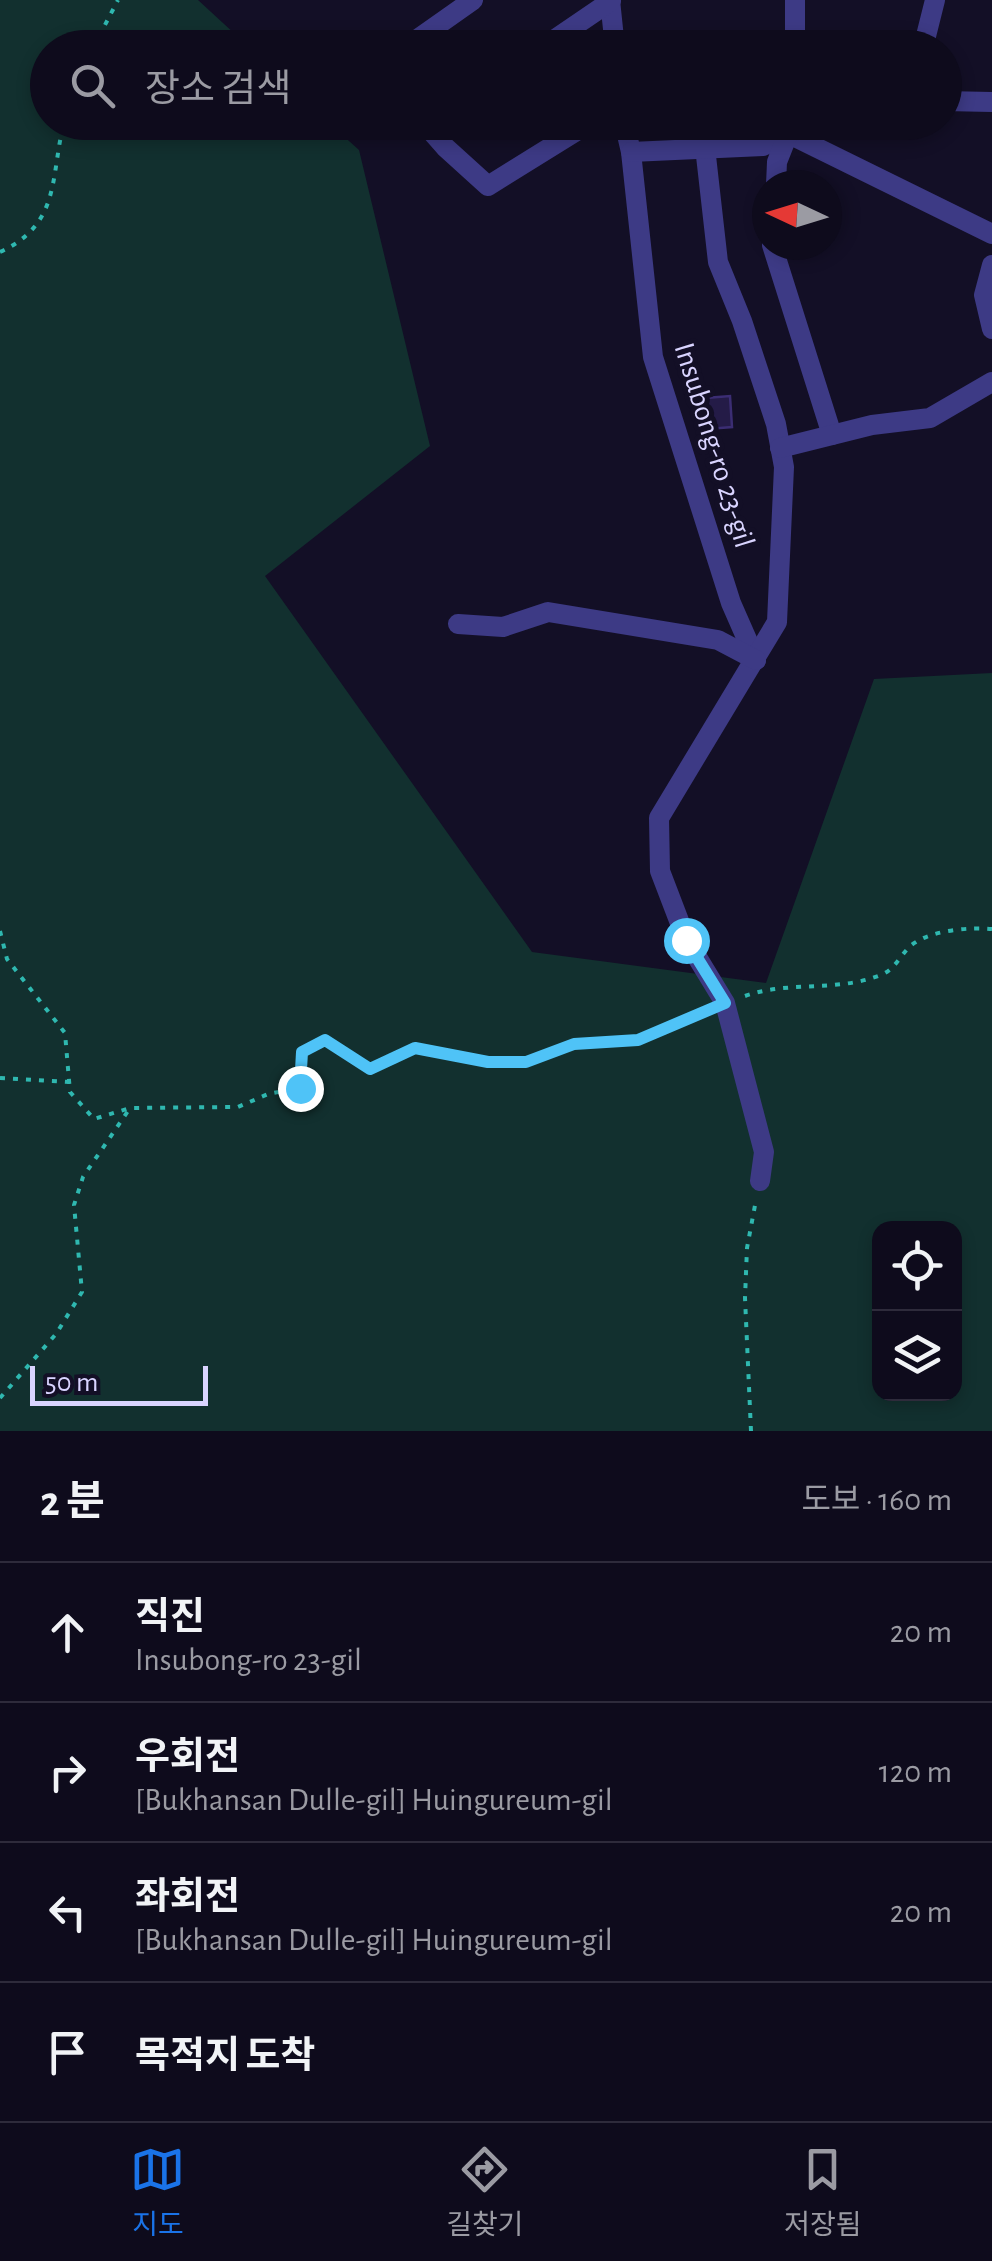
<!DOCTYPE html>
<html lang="ko">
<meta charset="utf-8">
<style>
:root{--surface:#0e0b1c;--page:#171425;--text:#f1f3f6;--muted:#9b9ba3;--line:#2e2b3b;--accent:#1a73e8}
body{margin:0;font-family:"Alegreya Sans","Noto Sans KR",sans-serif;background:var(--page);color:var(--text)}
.controls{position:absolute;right:30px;bottom:30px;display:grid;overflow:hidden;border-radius:20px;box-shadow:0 5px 15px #0003}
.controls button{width:90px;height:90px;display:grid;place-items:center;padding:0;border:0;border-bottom:2px solid var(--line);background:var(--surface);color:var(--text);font:50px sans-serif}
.compass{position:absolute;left:752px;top:170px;width:90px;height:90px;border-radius:50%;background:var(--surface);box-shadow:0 5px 15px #0003;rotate:274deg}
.scale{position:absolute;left:30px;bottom:25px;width:178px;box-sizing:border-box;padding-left:10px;border:5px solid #d9d4ff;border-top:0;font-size:28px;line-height:35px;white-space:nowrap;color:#d9d4ff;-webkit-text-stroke:8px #130f26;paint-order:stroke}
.stop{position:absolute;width:30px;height:30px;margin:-22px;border:8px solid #4fc3f7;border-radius:50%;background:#fff}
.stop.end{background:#4fc3f7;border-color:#fff;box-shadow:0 2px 10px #0008}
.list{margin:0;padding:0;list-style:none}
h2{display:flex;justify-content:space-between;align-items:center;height:130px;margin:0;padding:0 40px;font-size:42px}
h2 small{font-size:32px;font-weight:400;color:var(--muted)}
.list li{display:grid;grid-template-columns:65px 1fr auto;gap:30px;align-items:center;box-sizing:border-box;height:140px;padding:0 40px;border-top:2px solid var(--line)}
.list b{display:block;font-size:38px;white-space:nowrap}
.list p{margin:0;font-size:32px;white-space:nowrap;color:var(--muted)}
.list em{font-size:32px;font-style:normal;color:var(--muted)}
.icon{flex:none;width:55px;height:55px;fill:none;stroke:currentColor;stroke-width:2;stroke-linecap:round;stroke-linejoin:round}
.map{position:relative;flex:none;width:992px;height:1431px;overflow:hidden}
.search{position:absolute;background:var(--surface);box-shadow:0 5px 15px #0003;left:30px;right:30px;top:30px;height:110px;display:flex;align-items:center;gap:25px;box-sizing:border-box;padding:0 35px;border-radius:55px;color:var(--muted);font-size:38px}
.sheet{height:690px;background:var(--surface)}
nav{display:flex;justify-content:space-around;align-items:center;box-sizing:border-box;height:140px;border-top:2px solid var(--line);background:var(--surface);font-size:28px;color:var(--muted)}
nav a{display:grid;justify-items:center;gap:5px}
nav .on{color:var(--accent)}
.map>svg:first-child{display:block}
</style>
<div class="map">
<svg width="992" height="1431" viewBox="0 0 992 1431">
<rect width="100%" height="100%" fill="#130f26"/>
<path fill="#12302f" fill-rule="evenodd" d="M0 0H198L249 47 48 48V122L329 123 359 150 430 446 265 576 532 952 766 983 874 679 992 673V1431H0ZM880 1228H954V1394H880Z"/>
<path fill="#241b47" stroke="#3b2d73" stroke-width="2.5" d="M730 396 732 427 708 429 706 398Z"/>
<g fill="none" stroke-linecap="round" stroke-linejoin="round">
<g stroke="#2fb8b0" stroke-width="4" stroke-dasharray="5 8" stroke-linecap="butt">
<path d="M93 48 118 0"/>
<path d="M0 252C61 224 50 178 64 122"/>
<path d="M0 931 7 959 65 1033 70 1092 94 1119 130 1108 238 1107 268 1094 300 1088 302 1052 325 1040 350 1053 369 1069 415 1048 488 1062 526 1061 574 1044 638 1040 704 1012"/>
<path d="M745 996C790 980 839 993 883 974 897 968 903 949 916 942 935 930 971 927 992 929"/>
<path d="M0 1078 70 1082"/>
<path d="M0 1398 56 1334 82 1292 74 1205 83 1177 130 1108"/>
<path d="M751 1431 745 1298 747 1248 756 1200"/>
</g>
<g stroke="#3d3a85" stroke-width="20">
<path d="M610 0 615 48"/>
<path d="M795 0V48"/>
<path d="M405 48 473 0"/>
<path d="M542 48 611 1"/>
<path d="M923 48 935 0"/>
<path d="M944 101 992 102"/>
<path d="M423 122 445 147 488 186 591 122"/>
<path d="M624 122 631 152 653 357 731 603 756 660"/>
<path d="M789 134 992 234"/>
<path d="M705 147 718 262 742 321 776 424 784 467 777 622 659 818 660 871 686 939 725 1003 764 1152 760 1181"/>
<path d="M631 152 763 146 813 122"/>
<path d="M776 185 777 162 790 129"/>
<path d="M772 245 832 435"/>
<path d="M992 265 984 295 992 329"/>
<path d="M780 448 872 425 930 418 992 382"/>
<path d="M458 624 503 627 548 612 718 640 756 660"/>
</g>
</g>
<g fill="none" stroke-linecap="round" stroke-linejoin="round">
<path stroke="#4fc3f7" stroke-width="12" d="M300 1088 302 1052 325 1040 370 1069 415 1048 488 1062H526L574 1044 638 1040 725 1003 686 940"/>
</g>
<g text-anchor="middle" stroke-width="10" stroke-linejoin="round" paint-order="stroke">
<g font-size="30" fill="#d9d4ff" stroke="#130f26">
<text transform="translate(715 445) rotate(73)" y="10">Insubong-ro 23-gil</text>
</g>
</g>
</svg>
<div class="controls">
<button><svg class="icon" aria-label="locate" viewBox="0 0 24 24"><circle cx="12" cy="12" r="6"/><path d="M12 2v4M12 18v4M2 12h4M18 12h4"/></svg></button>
<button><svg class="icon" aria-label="layers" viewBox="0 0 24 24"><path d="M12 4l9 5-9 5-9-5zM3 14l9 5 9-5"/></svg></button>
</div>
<svg class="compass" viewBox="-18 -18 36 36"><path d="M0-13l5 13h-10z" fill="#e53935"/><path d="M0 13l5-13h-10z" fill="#9b9ba3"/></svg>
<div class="scale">50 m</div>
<div class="stop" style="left:686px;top:940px"></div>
<div class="stop end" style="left:300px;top:1088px"></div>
<div class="search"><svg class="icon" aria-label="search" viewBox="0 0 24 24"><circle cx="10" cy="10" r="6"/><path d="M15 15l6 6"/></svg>장소 검색</div>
</div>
<section class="sheet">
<h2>2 분<small>도보 · 160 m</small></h2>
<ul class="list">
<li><svg class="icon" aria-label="ahead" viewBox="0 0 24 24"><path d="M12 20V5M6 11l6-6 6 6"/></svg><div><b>직진</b><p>Insubong-ro 23-gil</p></div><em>20 m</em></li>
<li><svg class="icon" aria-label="right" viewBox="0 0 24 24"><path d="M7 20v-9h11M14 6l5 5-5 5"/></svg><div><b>우회전</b><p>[Bukhansan Dulle-gil] Huingureum-gil</p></div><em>120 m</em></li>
<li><svg class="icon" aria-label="left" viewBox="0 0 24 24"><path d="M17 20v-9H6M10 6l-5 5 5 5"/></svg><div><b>좌회전</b><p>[Bukhansan Dulle-gil] Huingureum-gil</p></div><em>20 m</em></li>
<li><svg class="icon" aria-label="arrive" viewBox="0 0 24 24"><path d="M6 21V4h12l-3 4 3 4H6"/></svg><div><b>목적지 도착</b></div></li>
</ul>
</section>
<nav>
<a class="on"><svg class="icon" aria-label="map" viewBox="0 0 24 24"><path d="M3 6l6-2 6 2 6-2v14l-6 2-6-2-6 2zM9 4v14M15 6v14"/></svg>지도</a>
<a><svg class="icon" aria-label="directions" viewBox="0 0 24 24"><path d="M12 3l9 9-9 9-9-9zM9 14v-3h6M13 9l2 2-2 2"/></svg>길찾기</a>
<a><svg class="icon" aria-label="saved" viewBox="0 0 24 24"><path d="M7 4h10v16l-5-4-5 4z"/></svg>저장됨</a>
</nav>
